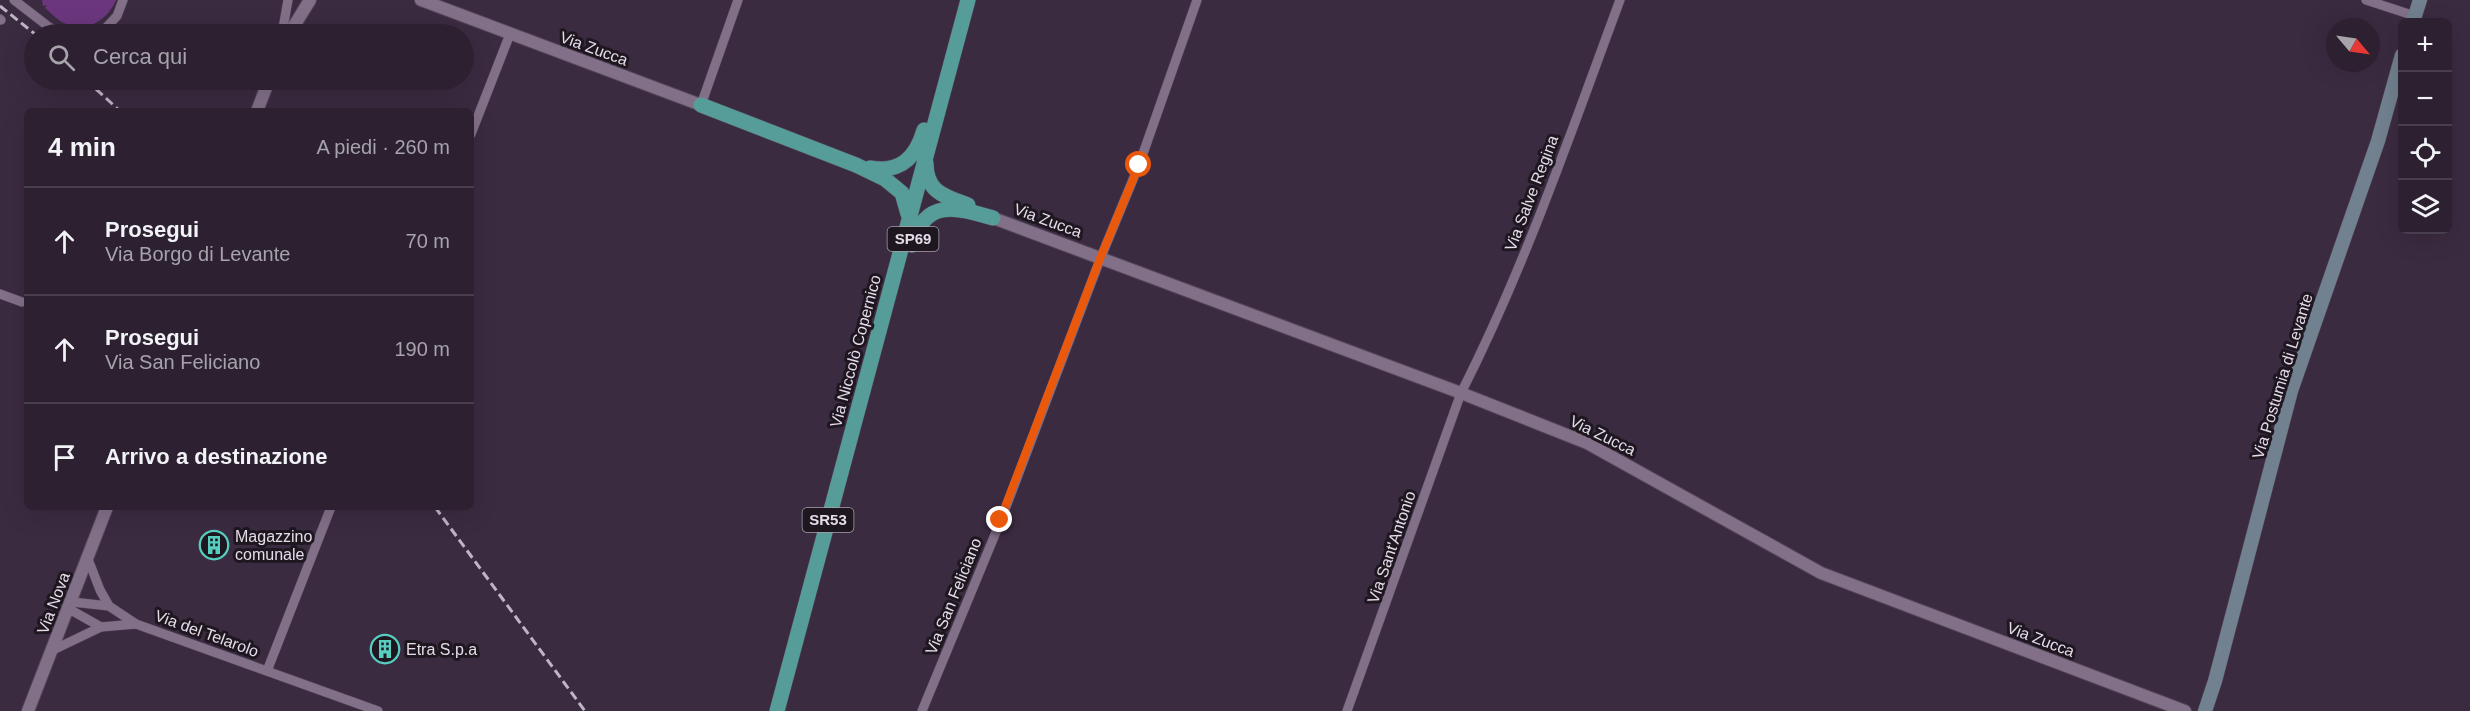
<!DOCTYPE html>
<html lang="it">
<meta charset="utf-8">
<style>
:root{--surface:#2c2031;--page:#382d3d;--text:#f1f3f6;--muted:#a6a3ab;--line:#483e4d}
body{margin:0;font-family:Arial,sans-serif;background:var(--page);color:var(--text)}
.controls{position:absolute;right:18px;top:18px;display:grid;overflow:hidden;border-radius:9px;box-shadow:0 6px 24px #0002}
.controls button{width:54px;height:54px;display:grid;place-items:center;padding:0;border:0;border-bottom:2px solid var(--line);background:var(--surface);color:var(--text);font:30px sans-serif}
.compass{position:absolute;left:2326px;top:18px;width:54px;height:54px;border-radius:50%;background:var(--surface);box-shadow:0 6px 24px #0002;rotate:119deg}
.stop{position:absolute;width:18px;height:18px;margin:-14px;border:4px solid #ea580c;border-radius:50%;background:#fff}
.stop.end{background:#ea580c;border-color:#fff;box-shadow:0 2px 6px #0008}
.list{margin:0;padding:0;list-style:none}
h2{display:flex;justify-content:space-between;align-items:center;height:78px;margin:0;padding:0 24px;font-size:26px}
h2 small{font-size:20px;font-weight:400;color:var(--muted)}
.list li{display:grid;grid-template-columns:39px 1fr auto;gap:18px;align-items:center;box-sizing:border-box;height:108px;padding:0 24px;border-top:2px solid var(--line)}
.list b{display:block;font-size:22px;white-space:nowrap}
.list p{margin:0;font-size:20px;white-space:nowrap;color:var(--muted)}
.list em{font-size:20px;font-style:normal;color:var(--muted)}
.icon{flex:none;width:33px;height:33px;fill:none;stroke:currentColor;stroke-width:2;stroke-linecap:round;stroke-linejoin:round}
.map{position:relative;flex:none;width:2470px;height:711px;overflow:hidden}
.search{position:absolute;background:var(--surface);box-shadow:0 6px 24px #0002;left:24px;top:24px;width:450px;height:66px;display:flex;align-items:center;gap:15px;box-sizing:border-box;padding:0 21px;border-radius:33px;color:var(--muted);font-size:22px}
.panel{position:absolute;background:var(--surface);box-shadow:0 6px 24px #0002;left:24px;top:108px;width:450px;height:402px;border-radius:9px}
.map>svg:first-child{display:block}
</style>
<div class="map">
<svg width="2470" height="711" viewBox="0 0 2470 711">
<rect width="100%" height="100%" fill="#3b2b41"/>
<path fill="#6b367d" d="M42 0H116C108 20 86 34 64 23 57 20 51 13 45 8L47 5 43 6Z"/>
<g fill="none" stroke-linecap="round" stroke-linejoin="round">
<g stroke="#544759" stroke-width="10">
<g id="minor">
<path d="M14 0 49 27 64 34"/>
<path d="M2366 0 2415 16"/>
<path d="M0 19 1 20"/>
<path d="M100 34 117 16 123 0"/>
<path d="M282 34 288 0"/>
<path d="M701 105 738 0"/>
<path d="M471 134 510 34"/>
<path d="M0 294 22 302"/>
<path d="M88 559 100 590 109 606 136 624 378 711"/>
<path d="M72 602 109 606"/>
<path d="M69 609 101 627"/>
<path d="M53 650 101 627 136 624"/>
<path d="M267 671 331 507"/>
<path d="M922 711 1001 520 1101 257 1139 165 1197 0"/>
<path d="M1347 711 1461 393C1525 267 1571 132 1620 0"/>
</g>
</g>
<g stroke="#544759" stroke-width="14">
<g id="tertiary">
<path d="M421 0 701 105"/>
<path d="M289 34 310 0"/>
<path d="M257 111 269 80"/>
<path d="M993 218 1461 393 1587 443 1821 573 2185 711"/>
<path d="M28 711 107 507"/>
</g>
</g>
<g stroke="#544759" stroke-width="15">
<g id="secondary">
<path d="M2413 22 2420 0"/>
<path d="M2205 711 2215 681 2291 391 2378 141 2402 55"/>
</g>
</g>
<g stroke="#544759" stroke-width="16">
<g id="trunk">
<path d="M701 105 856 165 885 179 902 193 908 214"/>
<path d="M926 163C926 192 944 196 968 205"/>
<path d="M870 168C900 173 916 158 924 130"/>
<path d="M912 245C925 198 955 207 993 218"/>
<path d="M777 711 968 0"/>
</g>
</g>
<use href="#minor" stroke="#827089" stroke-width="9"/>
<use href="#tertiary" stroke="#827089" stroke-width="12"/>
<use href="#secondary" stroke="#72818f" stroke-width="14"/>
<use href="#trunk" stroke="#569d99" stroke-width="15"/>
<g stroke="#bfb4c4" stroke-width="3" stroke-dasharray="9 4.5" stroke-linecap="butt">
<path d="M0 6 35 34"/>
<path d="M86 80 120 111"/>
<path d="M435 507 585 711"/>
</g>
</g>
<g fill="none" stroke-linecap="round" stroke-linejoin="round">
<path stroke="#ea580c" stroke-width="8" d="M1000 520 1101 256 1139 165"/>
</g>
<defs>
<g id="building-ring" transform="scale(1.5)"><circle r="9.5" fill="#1e1720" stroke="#58cec1" stroke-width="1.5"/><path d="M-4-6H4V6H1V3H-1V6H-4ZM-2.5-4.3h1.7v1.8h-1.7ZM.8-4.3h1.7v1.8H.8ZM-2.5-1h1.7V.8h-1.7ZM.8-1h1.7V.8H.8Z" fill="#58cec1"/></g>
</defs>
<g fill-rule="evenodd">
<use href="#building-ring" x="214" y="545"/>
<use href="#building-ring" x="385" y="649"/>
</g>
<g text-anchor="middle" stroke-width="6" stroke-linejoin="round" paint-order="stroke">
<g fill="#1e1720" stroke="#a9a0ad" stroke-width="1.5">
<rect x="887.5" y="227" width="51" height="24" rx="4.5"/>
<rect x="802.5" y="508" width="51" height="24" rx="4.5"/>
</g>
<g font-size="15" font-weight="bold" fill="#e5dbe9">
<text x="913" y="244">SP69</text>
<text x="828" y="525">SR53</text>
</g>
<g font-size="16" fill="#e5dbe9" stroke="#1e1720">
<text transform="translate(594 48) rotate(20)" y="6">Via Zucca</text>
<text transform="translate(1531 193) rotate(-69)" y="6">Via Salve Regina</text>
<text transform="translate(1048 220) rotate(20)" y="6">Via Zucca</text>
<text transform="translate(855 351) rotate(-75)" y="6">Via Niccolò Copernico</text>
<text transform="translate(2282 376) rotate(-73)" y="6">Via Postumia di Levante</text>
<text transform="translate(1603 435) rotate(26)" y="6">Via Zucca</text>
<text transform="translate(1391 547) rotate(-71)" y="6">Via Sant'Antonio</text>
<text transform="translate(953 596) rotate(-68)" y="6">Via San Feliciano</text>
<text transform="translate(53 603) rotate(-69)" y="6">Via Nova</text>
<text transform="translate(207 633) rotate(20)" y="6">Via del Telarolo</text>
<text transform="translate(2041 639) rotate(21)" y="6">Via Zucca</text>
</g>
<g font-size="16" fill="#e5dbe9" stroke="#1e1720" text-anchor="start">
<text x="235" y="542">Magazzino<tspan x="235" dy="18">comunale</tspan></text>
<text x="406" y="655">Etra S.p.a</text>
</g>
</g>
</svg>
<div class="controls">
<button>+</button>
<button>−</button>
<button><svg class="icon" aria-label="locate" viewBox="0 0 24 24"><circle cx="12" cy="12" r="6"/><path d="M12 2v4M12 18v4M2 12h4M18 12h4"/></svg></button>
<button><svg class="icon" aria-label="layers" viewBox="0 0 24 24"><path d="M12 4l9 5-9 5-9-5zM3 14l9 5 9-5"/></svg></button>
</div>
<svg class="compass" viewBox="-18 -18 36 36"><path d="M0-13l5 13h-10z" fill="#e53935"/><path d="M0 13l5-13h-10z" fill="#a6a3ab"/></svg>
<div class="stop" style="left:1139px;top:165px"></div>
<div class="stop end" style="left:1000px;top:520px"></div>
<div class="search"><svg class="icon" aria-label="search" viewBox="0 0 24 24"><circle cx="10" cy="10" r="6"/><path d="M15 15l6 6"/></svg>Cerca qui</div>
<section class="panel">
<h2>4 min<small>A piedi · 260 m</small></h2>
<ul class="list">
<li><svg class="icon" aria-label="ahead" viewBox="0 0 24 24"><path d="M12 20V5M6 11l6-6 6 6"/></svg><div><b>Prosegui</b><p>Via Borgo di Levante</p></div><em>70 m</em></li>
<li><svg class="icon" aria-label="ahead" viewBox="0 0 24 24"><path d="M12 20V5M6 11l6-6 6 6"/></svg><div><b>Prosegui</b><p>Via San Feliciano</p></div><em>190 m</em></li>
<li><svg class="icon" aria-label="arrive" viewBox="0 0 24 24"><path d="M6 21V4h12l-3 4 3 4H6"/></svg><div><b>Arrivo a destinazione</b></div></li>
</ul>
</section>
</div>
